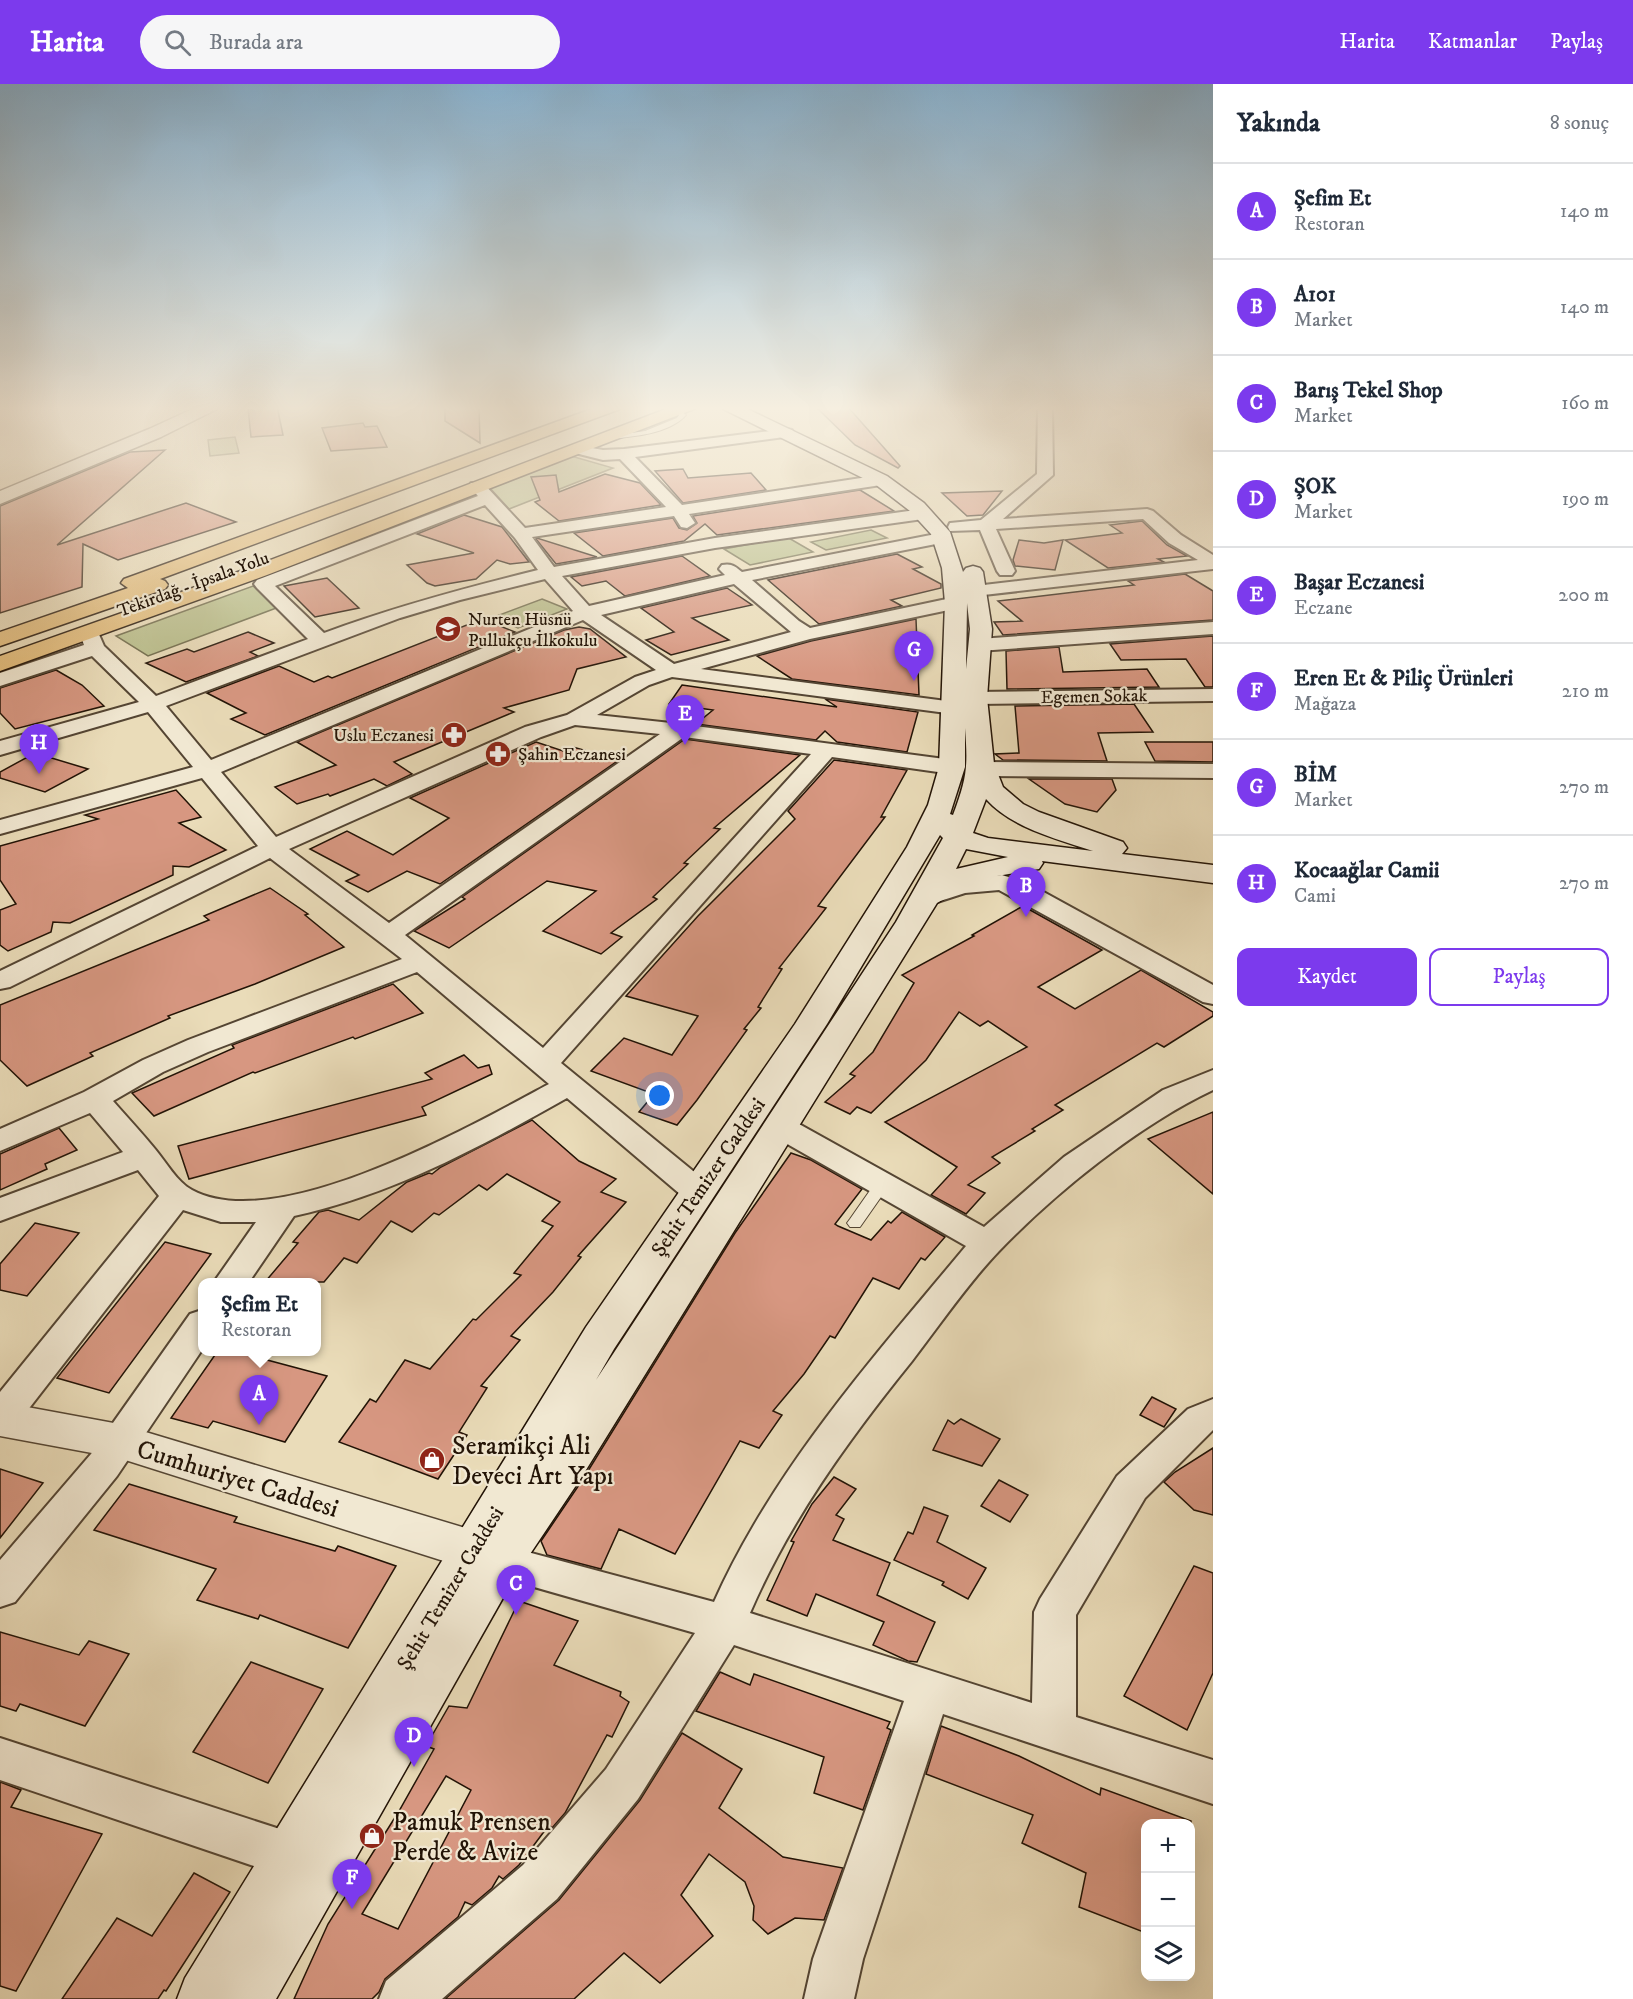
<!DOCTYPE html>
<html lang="tr">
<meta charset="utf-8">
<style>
:root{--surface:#fff;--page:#f6f6f7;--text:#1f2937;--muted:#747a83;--line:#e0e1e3;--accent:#7c3aed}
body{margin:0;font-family:"IM FELL DW Pica",serif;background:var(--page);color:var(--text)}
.controls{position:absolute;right:18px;bottom:18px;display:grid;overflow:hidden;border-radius:12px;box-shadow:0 6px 24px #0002}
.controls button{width:54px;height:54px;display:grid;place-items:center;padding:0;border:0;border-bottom:2px solid var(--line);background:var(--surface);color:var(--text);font:30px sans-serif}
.you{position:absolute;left:660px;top:1012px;width:21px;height:21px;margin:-15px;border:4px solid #fff;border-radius:50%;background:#1a73e8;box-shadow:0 0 0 9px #1a73e833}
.badge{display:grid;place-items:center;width:39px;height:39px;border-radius:50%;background:var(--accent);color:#fff;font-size:20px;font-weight:700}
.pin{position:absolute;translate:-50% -50px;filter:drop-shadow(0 2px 3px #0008)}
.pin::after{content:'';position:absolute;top:32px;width:21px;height:18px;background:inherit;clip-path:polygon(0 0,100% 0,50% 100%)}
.popup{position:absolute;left:198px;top:1194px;width:123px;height:78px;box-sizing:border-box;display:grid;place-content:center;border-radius:12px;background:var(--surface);filter:drop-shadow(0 2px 4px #0005);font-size:20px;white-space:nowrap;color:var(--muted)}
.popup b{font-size:22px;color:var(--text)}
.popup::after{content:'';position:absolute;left:50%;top:100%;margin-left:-12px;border:12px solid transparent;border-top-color:var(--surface)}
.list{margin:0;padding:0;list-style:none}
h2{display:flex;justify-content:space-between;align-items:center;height:78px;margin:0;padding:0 24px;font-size:26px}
h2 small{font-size:20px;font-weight:400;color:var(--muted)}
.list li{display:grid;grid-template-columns:39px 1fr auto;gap:18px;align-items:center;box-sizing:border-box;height:96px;padding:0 24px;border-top:2px solid var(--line)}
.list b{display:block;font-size:22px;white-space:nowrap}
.list p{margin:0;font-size:20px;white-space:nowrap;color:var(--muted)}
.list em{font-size:20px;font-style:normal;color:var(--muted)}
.actions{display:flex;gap:12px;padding:18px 24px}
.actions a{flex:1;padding:14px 0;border:2px solid var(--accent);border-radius:12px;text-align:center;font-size:21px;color:var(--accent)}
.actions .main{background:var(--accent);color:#fff}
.icon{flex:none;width:33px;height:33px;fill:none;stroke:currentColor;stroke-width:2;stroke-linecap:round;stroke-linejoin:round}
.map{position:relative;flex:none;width:1213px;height:1915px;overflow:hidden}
header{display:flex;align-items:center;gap:36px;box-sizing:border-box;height:84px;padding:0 30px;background:var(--accent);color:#fff}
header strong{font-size:28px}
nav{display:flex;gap:33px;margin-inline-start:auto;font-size:21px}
.search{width:420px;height:54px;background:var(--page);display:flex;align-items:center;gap:15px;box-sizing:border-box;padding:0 21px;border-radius:33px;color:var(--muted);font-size:22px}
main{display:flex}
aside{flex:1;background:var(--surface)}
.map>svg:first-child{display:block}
</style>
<header>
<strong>Harita</strong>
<div class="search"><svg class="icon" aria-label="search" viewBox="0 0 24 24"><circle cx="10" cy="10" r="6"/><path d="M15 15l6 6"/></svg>Burada ara</div>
<nav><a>Harita</a><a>Katmanlar</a><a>Paylaş</a></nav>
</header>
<main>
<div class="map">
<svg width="1213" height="1915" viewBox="0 0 1213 1915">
<rect width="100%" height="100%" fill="#eadcb9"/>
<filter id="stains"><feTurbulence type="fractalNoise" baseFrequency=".00333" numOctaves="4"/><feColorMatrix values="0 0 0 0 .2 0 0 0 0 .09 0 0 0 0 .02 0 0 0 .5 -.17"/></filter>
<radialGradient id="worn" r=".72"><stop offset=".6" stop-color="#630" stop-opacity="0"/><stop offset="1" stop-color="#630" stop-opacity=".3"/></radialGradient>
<g fill="#babf8c" stroke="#6e6949" stroke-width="1.5">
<path d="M235 353 239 369 210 372 208 356Z"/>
<path d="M571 372 613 384 509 425 490 404Z"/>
<path d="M871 446 887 454 826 466 811 458Z"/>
<path d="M787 453 813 468 750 481 724 465Z"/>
<path d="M253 502 279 523 148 572 116 552Z"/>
<path d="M542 515 567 525 518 544 494 533Z"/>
</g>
<g fill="#d79781" stroke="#221306" stroke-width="1.5" fill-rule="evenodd">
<path d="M277 322 283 351 251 353 248 324Z"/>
<path d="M445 322H479L480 359 445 337Z"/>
<path d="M815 322H847L900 382 898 384 855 361Z"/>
<path d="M363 339 365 343 377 342 387 363 331 367 322 344Z"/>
<path d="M165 366 57 461 186 419 236 438 118 476 83 460 82 503 0 529V422L130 368Z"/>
<path d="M683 385 688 394 751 389 766 406 683 419 655 387Z"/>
<path d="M605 390 640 399 661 421 559 437 535 418 540 416 531 393 556 391 559 408Z"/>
<path d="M860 406 894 427 717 451 705 440 684 457 603 472 574 449 673 434 679 444 687 446 697 439 693 432Z"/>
<path d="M1002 407 983 431 967 432 942 409Z"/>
<path d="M464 431 502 443 529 478 510 480 497 476 476 495 435 502 427 499 407 481 474 469 417 450Z"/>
<path d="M1142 437 1167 461 1187 472 1158 475 1164 478 1108 484 1065 456 1122 449 1110 441Z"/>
<path d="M536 455 537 454 597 473 556 480Z"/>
<path d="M1019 456 1044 459 1063 456 1055 486 1015 482 1013 476Z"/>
<path d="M897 470 922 483 913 485 941 500V504L891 516 902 522 819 540 768 496Z"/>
<path d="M682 472 710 492 625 512 606 497 582 502 571 493Z"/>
<path d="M1185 490 1213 507V536L1003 551 994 538 1022 537 998 517 1134 501 1128 497Z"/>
<path d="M327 494 359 524 315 533 284 502Z"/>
<path d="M727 504 752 521 692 534 729 556 671 571 646 556 674 548 641 524Z"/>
<path d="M482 535 515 548 265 651 231 635 246 629 207 609 279 582 314 598 328 592 332 594Z"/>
<path d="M916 535 919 611 792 595 757 572 811 557Z"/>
<path d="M579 543 590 545 626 573 577 585 569 606 504 624 514 628 394 678 412 690 387 702 374 695 330 712 328 710 297 720 275 703 336 681 297 658 564 546Z"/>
<path d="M248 548 274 559 250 568 258 572 186 598 146 579 187 565 194 568Z"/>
<path d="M1213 552V603H1205L1186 575 1121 576 1110 560Z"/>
<path d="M1059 563 1063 588 1147 585 1159 603 1007 605 1006 567Z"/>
<path d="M56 586 82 601 104 622 15 645 0 629V604Z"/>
<path d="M682 601 837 623 825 615 918 628 907 668 837 658 825 647 816 656 696 640 713 626 669 620Z"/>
<path d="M1134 620 1153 648 1098 649 1107 677 1003 676 995 670 1019 669 1015 622Z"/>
<path d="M685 655 800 671 714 744 720 745 684 779 688 780 653 813 657 815 611 849 622 853 601 870 543 847 596 807 547 797 449 864 414 847 465 815 462 813Z"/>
<path d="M536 658 566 668 573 663 619 676 440 800 407 787 368 808 346 797 359 791 310 765 347 747 393 771 449 734 410 714Z"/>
<path d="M1145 658H1213V678L1155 677Z"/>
<path d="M35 669 88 685 45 708 0 694V688Z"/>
<path d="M834 676 907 686 881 733H885L818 822 826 824 779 884 782 885 758 923 761 924 744 945 747 946 697 1016 677 1041 639 1028 654 1010 591 987 624 954 672 971 698 932 626 912 698 832 795 735 788 727Z"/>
<path d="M1029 695H1112L1116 706 1097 728 1065 720Z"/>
<path d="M176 706 201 733 179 739 226 766 189 783 173 782V791L70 839 53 838 51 848 8 867 0 861V826L16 820 0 796V762L98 735 85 731Z"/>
<path d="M270 804 308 830 305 831 344 863 255 900 168 932 170 934 90 969 93 972 27 1002 0 976V921L209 836 204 832Z"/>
<path d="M1023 822 1102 866 1038 903 1075 925 1141 886 1213 928V932L1164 963 1157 959 1055 1021 1063 1026 1032 1045 1035 1047 992 1073 1000 1079 968 1101 985 1109 966 1130 931 1111 957 1083 885 1038 1027 963 988 937 980 942 959 928 926 976 871 1029 857 1023 850 1030 825 1018 855 992 850 990 873 968 914 899 902 891 974 852 972 851Z"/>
<path d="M393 900 423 929 355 955 353 953 255 989 253 988 154 1032 132 1009 234 964 232 961Z"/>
<path d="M464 971 478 984 489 981 492 990 422 1023 426 1031 189 1095 178 1062 432 995 425 989Z"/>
<path d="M1213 1028V1110L1148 1055Z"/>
<path d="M532 1036 579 1077 616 1095 601 1108 626 1118 578 1172 581 1173 553 1208 511 1252 520 1256 481 1302 487 1304 459 1348 467 1351 438 1395 339 1358 370 1315 376 1318 405 1276 430 1285 473 1235 476 1236 521 1191 514 1189 553 1142 542 1137 560 1118 507 1090 487 1106 479 1101 439 1131 434 1129 412 1148 391 1137 357 1179 344 1174 324 1198H265L298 1159 293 1158 319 1128 328 1126 359 1136 407 1098 429 1089 432 1090 441 1083Z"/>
<path d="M59 1044 77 1066 45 1080 47 1085 0 1106V1070Z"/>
<path d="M791 1069 811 1076 862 1105 835 1140 838 1142 871 1156 888 1137 891 1139 902 1128 945 1153 925 1176 921 1174 899 1205 873 1194 835 1254 830 1252 804 1290 773 1327 782 1331 759 1364 740 1357 675 1470 619 1445 601 1485 547 1471 541 1457 583 1395 735 1149Z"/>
<path d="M35 1139 79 1149 27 1212 0 1206V1180Z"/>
<path d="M165 1158 211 1170 109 1309 57 1294Z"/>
<path d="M217 1268H260L256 1273 327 1292 285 1358 213 1337 208 1344 171 1334Z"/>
<path d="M1152 1313 1176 1325 1164 1343 1140 1331Z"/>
<path d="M961 1335 1000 1355 982 1382 933 1366 948 1336 954 1340Z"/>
<path d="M1213 1364V1431L1194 1426 1164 1398 1175 1388Z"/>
<path d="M0 1385 43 1399 0 1454Z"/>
<path d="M834 1393 856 1405 836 1431 844 1435 833 1456 890 1479 877 1511 935 1538 917 1578 908 1577 873 1561 884 1538 816 1510 807 1532 767 1516 794 1458 791 1457 812 1420Z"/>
<path d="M999 1396 1028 1411 1010 1438 981 1422Z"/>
<path d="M129 1400 237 1433 234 1438 335 1467 338 1462 396 1482 348 1564 260 1531 258 1535 197 1516 216 1485 94 1446Z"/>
<path d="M924 1423 948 1432 937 1458 986 1484 968 1515 942 1501 944 1498 894 1476 908 1448 913 1450Z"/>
<path d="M1194 1482 1213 1489V1589L1187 1646 1124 1612Z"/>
<path d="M519 1517 578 1537 554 1581 621 1608 620 1612 629 1618 612 1653 607 1651 565 1729 552 1744 549 1741 519 1781 503 1795 499 1792 492 1804 472 1821 465 1818 458 1833 385 1895 379 1908 372 1915H294L328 1840 399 1727 434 1665 426 1662 449 1622 467 1624ZM446 1692 471 1706 398 1845 362 1830Z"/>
<path d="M0 1548 79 1571 89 1557 129 1570 85 1642 20 1620 16 1627 0 1622Z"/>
<path d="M251 1578 323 1605 268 1699 193 1668Z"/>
<path d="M720 1588 750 1601 754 1590 890 1638 887 1644 891 1646 863 1726 814 1709 824 1673 696 1627Z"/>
<path d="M941 1642 1019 1672 1100 1711 1101 1704 1191 1737V1740H1146V1849L1079 1823 1086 1789 1022 1759 1033 1731 926 1690Z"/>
<path d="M682 1649 742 1685 719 1724 783 1773 843 1784 824 1836 795 1834 768 1850 753 1836 754 1822 745 1798 709 1770 681 1811 713 1852 660 1899 624 1869 574 1915H445L559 1816 640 1716Z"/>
<path d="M0 1698 21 1706 11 1723 102 1750 16 1907 0 1902Z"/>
<path d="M194 1789 230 1808 166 1907 164 1906 158 1915H62L117 1834 152 1852Z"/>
</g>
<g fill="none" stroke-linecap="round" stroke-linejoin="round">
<g stroke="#544533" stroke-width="2">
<g id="service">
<path d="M675 325H679L686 331C669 350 632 353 608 355L605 353 645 347 677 334 679 331Z"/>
<path d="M883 1094 888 1095 891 1099 888 1103 860 1143H850L847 1139 850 1135 878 1095Z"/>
</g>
</g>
<g stroke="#544533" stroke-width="4">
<g id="minor">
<path d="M1038 322H1052L1053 391 1003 435 1147 425 1153 427 1181 451 1213 471V485L975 512 969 511 966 507 969 503 975 502 1198 476 1169 459 1143 435 996 445 1015 487 1012 491H1000L997 487 980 446 950 447 948 443 950 439 981 436 1037 390Z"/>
<path d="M787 345 792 346 794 349 792 352 635 373 682 421 881 391 889 396 881 401 689 430 695 439 687 444 681 443 674 432 532 453 554 483 715 454 923 425 931 430 923 435 715 464 562 492 589 522 725 491 719 485 722 481C731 479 735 482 742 488L941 449 947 450 949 454 947 458 941 459 752 496 799 537 810 544 956 513 963 515 965 519 963 523 810 555 701 585 954 618 961 620 964 624 961 628 954 630 672 593 649 601 597 631 680 640 952 676 960 678 963 683 960 688 952 690 832 673 561 979 709 1100 714 1108 709 1116 698 1119 687 1116 567 1014C480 1063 392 1111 294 1132L249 1198H214L256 1138H221L183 1126 13 1345 0 1350V1308L159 1112 138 1086 0 1137V1114L123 1068 90 1029 0 1067V1045L84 1008 143 976 188 956 402 875 270 774 10 903 0 905V887L258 762 202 694 0 750V736L193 683 148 628 0 671V657L139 618 92 572 0 602V589L84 561 80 550 83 546H97L104 562 156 612 308 555 257 504 254 500 257 496 478 412 469 402 471 399H483L525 444 666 423 620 375 603 376 571 368 569 365 576 361 603 366 624 365ZM485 421 515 454 538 486C465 504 394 523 324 549L275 502ZM545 495 573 527 211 676 166 622 400 534 460 516ZM734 500 791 548 674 580 601 531ZM583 536 656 586 635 593 567 631 525 643 276 753 221 688ZM575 641 660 650 389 839 289 765 541 653ZM684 653 811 670 543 964 405 851ZM417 888 549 1000C471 1042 277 1152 192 1106 177 1098 166 1078 155 1065 142 1049 127 1033 113 1017L163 988 208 968Z"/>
<path d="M1213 538V550L979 567 972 565 969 561 972 557 979 555Z"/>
<path d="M1213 605V617L975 620 968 618 965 614 968 610 975 608Z"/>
<path d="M985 678 1213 680V694L985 692 977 690 974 685 977 680Z"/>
<path d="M1002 791 1029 800 1213 901V920L1203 918 999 806 965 809 931 820 922 817 918 812C930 795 982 793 1002 791Z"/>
<path d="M1213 986V1006C1139 1041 1056 1108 999 1167 969 1198 939 1242 912 1277 849 1355 790 1436 750 1529L1032 1619 1034 1528 1040 1515 1117 1392 1188 1325 1213 1315V1346L1145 1414 1076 1531V1633L1213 1676V1720L943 1630 863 1875 854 1915H804L813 1875 904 1617 734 1561 638 1715 557 1815 442 1915H379L386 1897 523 1781 606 1685 695 1549 485 1489 471 1483 465 1471 471 1459 485 1454 505 1462 714 1518C774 1384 873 1274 966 1162L768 1049 764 1042 768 1035 779 1032 790 1035 984 1143 1064 1073 1163 1006Z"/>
<path d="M202 1226V1266L117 1392 15 1518 0 1523V1476L91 1370 190 1230Z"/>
<path d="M0 1654 292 1749 309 1755 316 1772 309 1789 292 1795 0 1696Z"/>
</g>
</g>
<g stroke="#544533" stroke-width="3">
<g id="tertiary">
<path d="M199 322H219L217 325 161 353 0 420V407L149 345Z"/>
<path d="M0 1318 119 1340 472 1446 488 1452 495 1466 488 1480 472 1486 119 1374 0 1352Z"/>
</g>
</g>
<g stroke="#221306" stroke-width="3">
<path id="secondary" d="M721 322H741L887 392 924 419 950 448 963 488 966 484 973 482 980 484 983 488 992 545 987 614 994 680 1003 703 1023 720 1039 728 1123 758 1127 764 1122 770 1213 781V799L1042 777 1043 779 1039 785 985 794 961 804 937 819 581 1394 516 1491 276 1915H177L185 1894 586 1243 795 940 907 763 928 721 939 683 945 519 942 484 931 450 910 427 875 400 723 325ZM967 519 970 545 966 585ZM965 644C968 683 967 694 953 731L950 730 965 683ZM986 715C1012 744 1057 755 1093 767L988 754 973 749ZM940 751 943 754 896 838 596 1296 614 1265 827 940ZM966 765 1008 773 956 785Z"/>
</g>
<g stroke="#221306" stroke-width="3">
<g id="trunk">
<path d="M600 322H622L620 325 160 495 165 497 168 501 165 505 0 562V548L128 504 121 499 124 495Z"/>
<path d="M674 322H696L694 325 267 491 0 587V572L252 483Z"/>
</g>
</g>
<use href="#service" fill="#f1e8d2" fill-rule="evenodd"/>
<use href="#minor" fill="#f1e8d2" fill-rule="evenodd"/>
<use href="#tertiary" fill="#f1e8d2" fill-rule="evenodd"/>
<use href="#secondary" fill="#f1e8d2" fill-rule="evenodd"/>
<use href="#trunk" fill="#e5be7c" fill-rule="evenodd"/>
</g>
<linearGradient id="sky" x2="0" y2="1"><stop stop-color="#8ab6d6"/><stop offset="0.55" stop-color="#f6efe0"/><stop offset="1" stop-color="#f6efe0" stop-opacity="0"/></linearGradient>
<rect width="1213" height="590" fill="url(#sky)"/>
<defs>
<g id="school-disc" transform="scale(1.35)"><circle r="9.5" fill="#8f2418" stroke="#f1e8d2"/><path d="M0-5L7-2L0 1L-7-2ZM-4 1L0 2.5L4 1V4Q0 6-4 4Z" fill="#fff"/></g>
<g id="pharmacy-disc" transform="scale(1.35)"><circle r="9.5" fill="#8f2418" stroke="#f1e8d2"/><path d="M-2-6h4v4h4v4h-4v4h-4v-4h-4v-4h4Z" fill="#fff"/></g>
<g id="shop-disc" transform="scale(1.35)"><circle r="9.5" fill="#8f2418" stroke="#f1e8d2"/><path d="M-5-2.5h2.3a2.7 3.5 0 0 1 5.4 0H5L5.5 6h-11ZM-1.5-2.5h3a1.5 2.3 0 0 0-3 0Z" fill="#fff"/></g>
</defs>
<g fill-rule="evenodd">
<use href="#school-disc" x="448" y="545"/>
<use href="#pharmacy-disc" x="454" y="651"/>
<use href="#pharmacy-disc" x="498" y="670"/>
<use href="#shop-disc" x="432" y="1376"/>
<use href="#shop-disc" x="372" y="1752"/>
</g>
<g text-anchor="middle" stroke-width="4.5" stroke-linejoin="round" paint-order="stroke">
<g font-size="18" fill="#221306" stroke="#f1e8d2">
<text transform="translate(193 500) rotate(-20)" y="6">Tekirdağ - İpsala Yolu</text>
<text transform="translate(1094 612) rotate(-1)" y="6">Egemen Sokak</text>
</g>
<g font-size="18" fill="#221306" stroke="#f1e8d2" text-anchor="start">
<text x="468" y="541">Nurten Hüsnü<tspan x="468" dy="21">Pullukçu İlkokulu</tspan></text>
<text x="434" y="657" text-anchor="end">Uslu Eczanesi</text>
<text x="518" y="676">Şahin Eczanesi</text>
</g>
<g font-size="21" fill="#221306" stroke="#f1e8d2">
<text transform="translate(708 1093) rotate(-56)" y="7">Şehit Temizer Caddesi</text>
<text transform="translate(450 1504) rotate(-59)" y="7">Şehit Temizer Caddesi</text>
</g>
<g font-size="26" fill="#221306" stroke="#f1e8d2" text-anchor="start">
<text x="452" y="1370">Seramikçi Ali<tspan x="452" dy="30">Deveci Art Yapı</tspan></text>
<text x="392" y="1746">Pamuk Prensen<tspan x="392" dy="30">Perde &amp; Avize</tspan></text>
</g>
<g font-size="26" fill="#221306" stroke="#f1e8d2">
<text transform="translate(238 1394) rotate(17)" y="9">Cumhuriyet Caddesi</text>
</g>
</g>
<rect width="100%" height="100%" filter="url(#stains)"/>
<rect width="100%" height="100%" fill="url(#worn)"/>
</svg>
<div class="controls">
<button>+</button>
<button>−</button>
<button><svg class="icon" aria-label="layers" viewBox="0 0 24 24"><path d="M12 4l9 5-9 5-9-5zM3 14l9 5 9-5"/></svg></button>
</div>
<div class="you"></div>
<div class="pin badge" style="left:259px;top:1341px">A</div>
<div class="popup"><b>Şefim Et</b>Restoran</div>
<div class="pin badge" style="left:1026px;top:833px">B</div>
<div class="pin badge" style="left:516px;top:1531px">C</div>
<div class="pin badge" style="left:414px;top:1683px">D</div>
<div class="pin badge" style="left:685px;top:661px">E</div>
<div class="pin badge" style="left:352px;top:1825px">F</div>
<div class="pin badge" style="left:914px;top:597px">G</div>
<div class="pin badge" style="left:39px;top:690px">H</div>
</div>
<aside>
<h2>Yakında<small>8 sonuç</small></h2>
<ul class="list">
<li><span class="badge">A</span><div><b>Şefim Et</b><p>Restoran</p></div><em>140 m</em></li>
<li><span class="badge">B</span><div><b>A101</b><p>Market</p></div><em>140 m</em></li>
<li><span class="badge">C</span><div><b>Barış Tekel Shop</b><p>Market</p></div><em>160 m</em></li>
<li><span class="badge">D</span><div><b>ŞOK</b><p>Market</p></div><em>190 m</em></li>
<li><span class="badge">E</span><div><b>Başar Eczanesi</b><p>Eczane</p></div><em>200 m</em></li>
<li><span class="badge">F</span><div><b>Eren Et &amp; Piliç Ürünleri</b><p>Mağaza</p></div><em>210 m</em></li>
<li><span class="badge">G</span><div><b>BİM</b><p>Market</p></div><em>270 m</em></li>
<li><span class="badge">H</span><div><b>Kocaağlar Camii</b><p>Cami</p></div><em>270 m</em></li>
</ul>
<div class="actions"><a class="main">Kaydet</a><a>Paylaş</a></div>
</aside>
</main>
